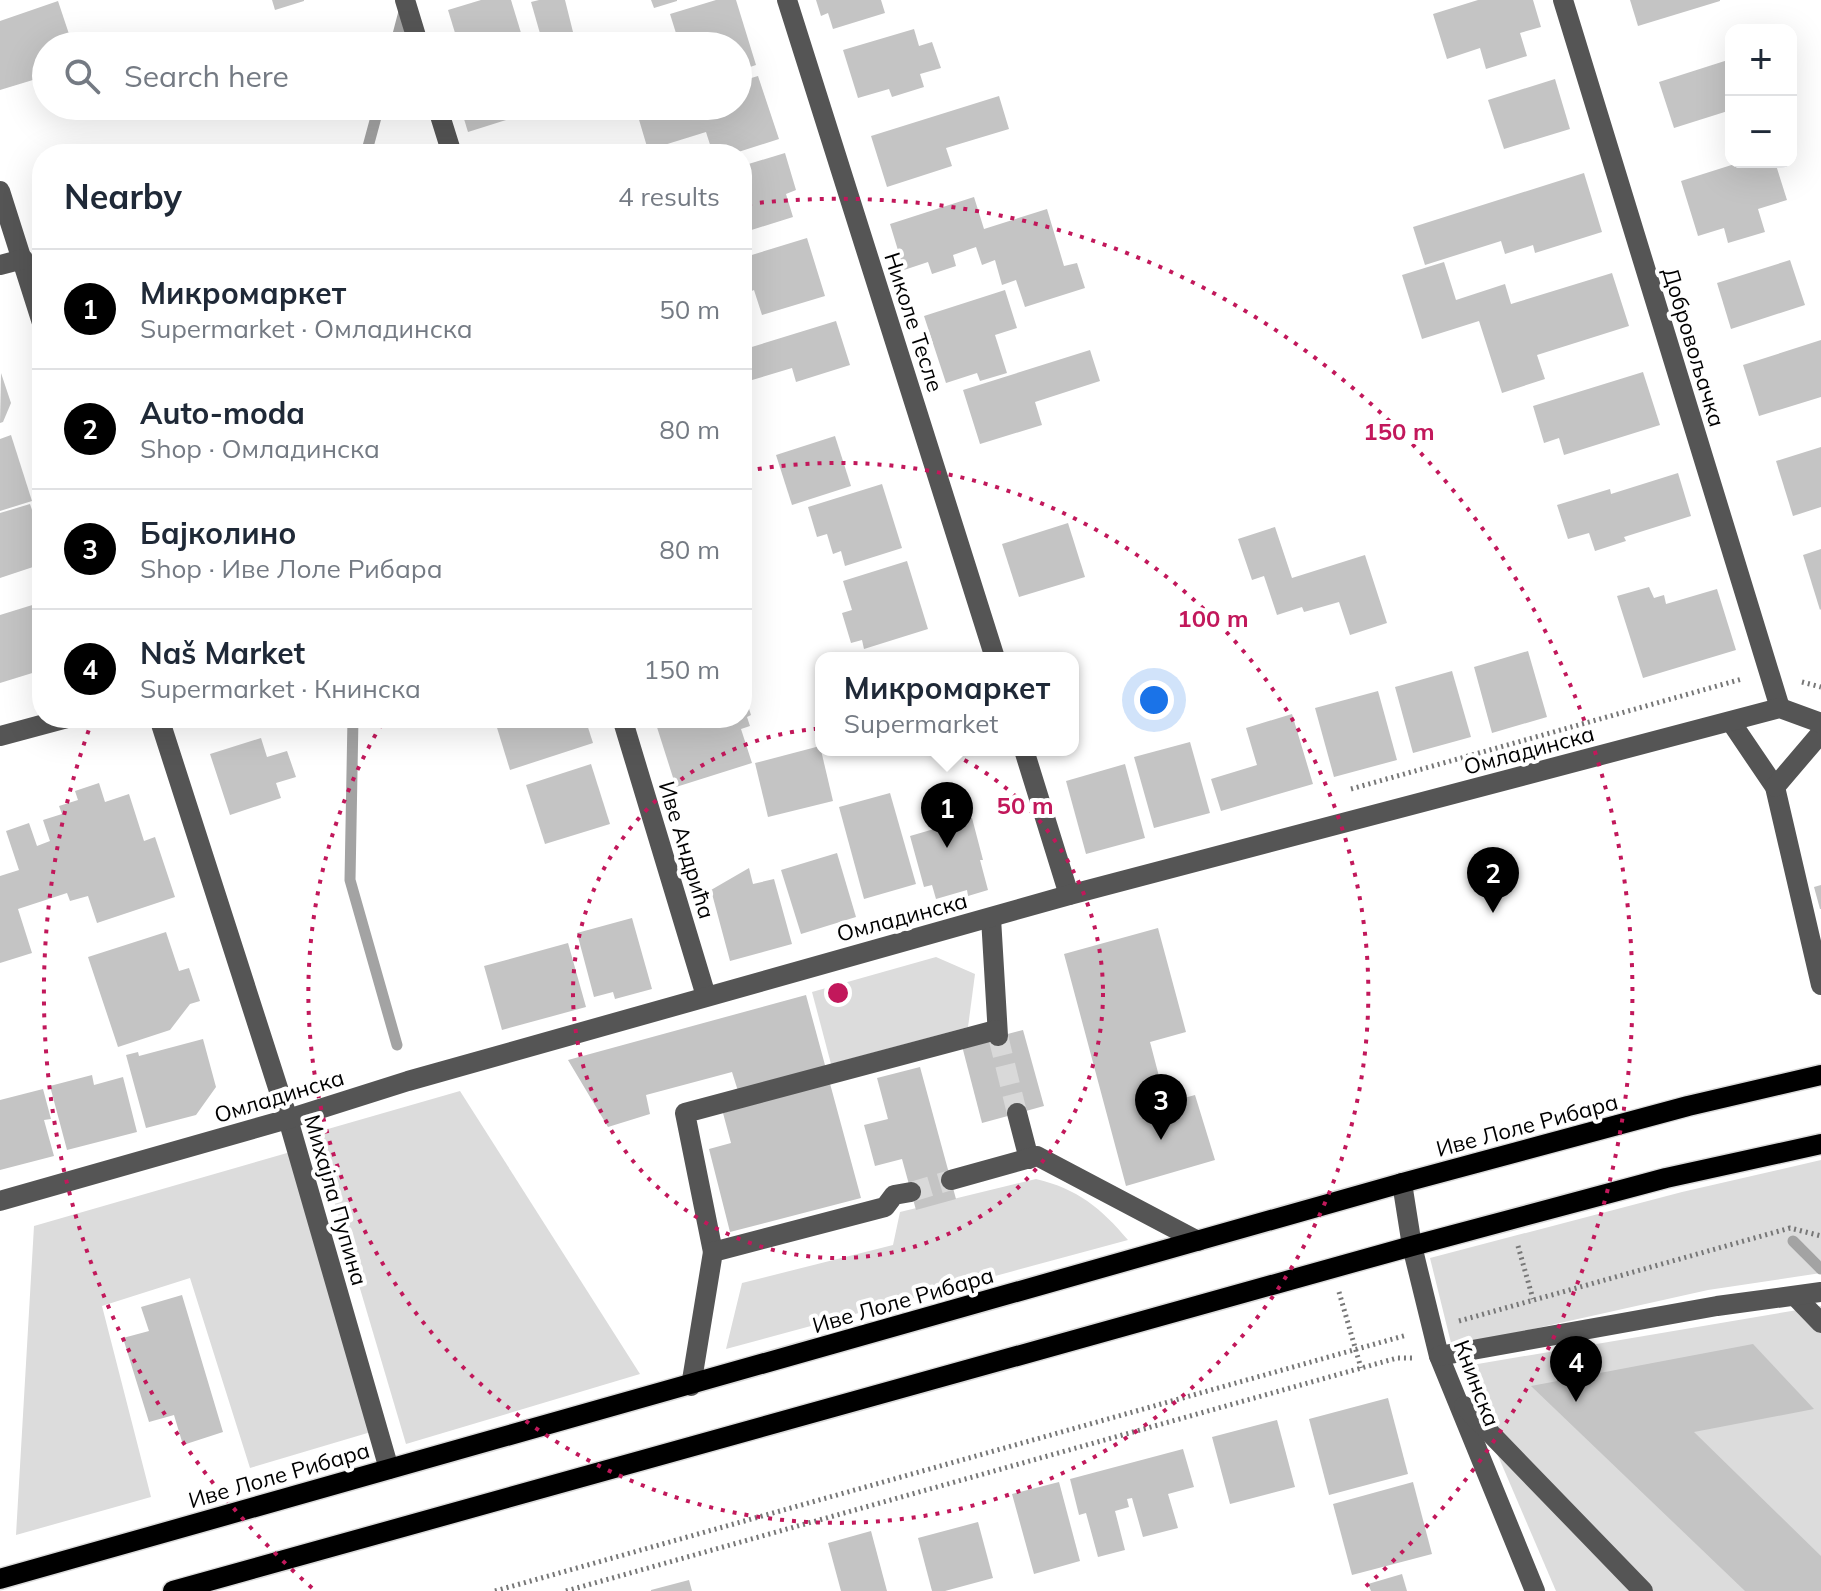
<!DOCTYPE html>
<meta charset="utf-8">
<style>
:root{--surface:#fff;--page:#f6f6f7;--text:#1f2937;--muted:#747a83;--line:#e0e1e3;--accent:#000}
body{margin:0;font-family:Mulish,sans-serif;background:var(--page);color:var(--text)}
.controls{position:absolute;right:24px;top:24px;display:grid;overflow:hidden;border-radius:16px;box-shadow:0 8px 32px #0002}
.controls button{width:72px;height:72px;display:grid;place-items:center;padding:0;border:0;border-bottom:2px solid var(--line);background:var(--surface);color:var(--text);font:40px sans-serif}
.you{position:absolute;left:1154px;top:700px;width:28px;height:28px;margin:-20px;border:6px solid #fff;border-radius:50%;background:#1a73e8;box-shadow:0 0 0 12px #1a73e833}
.badge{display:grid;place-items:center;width:52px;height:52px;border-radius:50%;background:var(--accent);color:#fff;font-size:26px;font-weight:700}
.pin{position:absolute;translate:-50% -66px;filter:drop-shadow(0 2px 4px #0008)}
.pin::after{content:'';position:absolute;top:42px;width:28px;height:24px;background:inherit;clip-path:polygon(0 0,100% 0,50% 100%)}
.popup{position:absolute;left:815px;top:652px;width:264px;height:104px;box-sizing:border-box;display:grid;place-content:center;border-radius:16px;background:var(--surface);filter:drop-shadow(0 2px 6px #0005);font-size:26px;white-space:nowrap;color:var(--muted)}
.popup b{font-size:30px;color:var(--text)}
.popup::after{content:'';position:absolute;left:50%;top:100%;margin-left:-16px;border:16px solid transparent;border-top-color:var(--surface)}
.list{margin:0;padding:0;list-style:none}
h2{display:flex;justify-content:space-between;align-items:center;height:104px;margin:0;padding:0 32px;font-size:34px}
h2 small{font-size:26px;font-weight:400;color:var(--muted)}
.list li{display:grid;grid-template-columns:52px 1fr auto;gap:24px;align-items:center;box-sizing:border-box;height:120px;padding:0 32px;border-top:2px solid var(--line)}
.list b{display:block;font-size:30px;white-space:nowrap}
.list p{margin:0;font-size:26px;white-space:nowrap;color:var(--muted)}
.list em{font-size:26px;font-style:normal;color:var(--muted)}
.icon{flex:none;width:44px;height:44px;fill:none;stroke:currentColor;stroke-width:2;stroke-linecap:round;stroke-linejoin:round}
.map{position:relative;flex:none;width:1821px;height:1591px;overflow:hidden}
.search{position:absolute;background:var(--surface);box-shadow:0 8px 32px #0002;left:32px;top:32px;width:720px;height:88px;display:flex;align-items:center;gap:20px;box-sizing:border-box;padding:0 28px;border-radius:44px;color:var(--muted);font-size:30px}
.panel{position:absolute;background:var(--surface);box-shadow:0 8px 32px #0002;left:32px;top:144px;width:720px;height:584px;border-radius:32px}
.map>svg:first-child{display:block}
</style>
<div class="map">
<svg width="1821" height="1591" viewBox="0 0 1821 1591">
<rect width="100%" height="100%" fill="#fff"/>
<g fill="#dcdcdc">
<path d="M936 957 975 974 968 1027 831 1064 812 992Z"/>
<path d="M460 1091 640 1374 406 1444 314 1133Z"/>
<path d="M294 1151 381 1429 250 1468 190 1278 102 1306 151 1497 16 1535 34 1226Z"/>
<path d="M1821 1160V1273L1708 1290 1452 1347 1430 1258 1682 1192Z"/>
<path d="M1036 1179C1078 1189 1101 1208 1128 1240L726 1349 742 1283 893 1245 900 1212Z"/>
<path d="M1821 1306V1591H1556L1460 1367Z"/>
</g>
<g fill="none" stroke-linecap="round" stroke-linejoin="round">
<g stroke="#a3a3a3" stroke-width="11">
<path d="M395 46 405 8"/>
<path d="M366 154 379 106"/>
<path d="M353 718 350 880 397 1045"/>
<path d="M1793 1241 1821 1269"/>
</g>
</g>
<g fill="#c4c4c4">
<path d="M272 0H304V1L275 10Z"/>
<path d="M481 0H511L525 46H459L448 10Z"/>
<path d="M539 0H565L574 36 543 44 531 2Z"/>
<path d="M651 0H677V1L654 8Z"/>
<path d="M716 0H736L756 65 738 71V46H680L670 14Z"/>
<path d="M816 0H881L885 13 833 29 828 13 821 16Z"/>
<path d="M1478 0H1533L1541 27 1520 33 1527 56 1486 69 1480 48 1447 59 1433 14Z"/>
<path d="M1630 0H1720V1L1638 26Z"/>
<path d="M58 1 73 46H46V76L0 90V21Z"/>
<path d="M914 29 919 46 932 42 941 68 920 74 924 87 892 97 889 89 858 98 843 50Z"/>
<path d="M1731 59V110L1674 128 1659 82Z"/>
<path d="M758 76 779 139 732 154H713L706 132 648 150 637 113 660 106H738V82Z"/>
<path d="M1555 79 1570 129 1504 149 1488 100Z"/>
<path d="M999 96 1009 129 946 148 952 166 887 187 871 136Z"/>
<path d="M460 106H547V107L468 132Z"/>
<path d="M785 153 796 190 786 194 793 217 742 233V166Z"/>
<path d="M1741 162H1775L1787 200 1758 209 1765 232 1728 243 1724 228 1698 236 1681 181Z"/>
<path d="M1584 173 1602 232 1535 253 1533 245 1505 254 1501 241 1425 265 1413 227Z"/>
<path d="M974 197 984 229 1047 209 1064 266 1077 263 1085 288 1025 307 1016 280 1002 285 995 260 982 265 976 247 953 255 956 266 932 274 928 262 904 270 890 224Z"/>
<path d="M807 238 825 296 762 315 754 290 742 295V258Z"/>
<path d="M1790 260 1805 305 1731 329 1717 283Z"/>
<path d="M1444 262 1456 300 1505 284 1511 304 1612 273 1629 326 1537 355 1545 379 1502 393 1479 321 1422 339 1402 275Z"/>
<path d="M1005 290 1017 328 995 335 1007 373 980 381 977 373 946 383 924 316Z"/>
<path d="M836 321 850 365 796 382 792 368 742 383V350Z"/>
<path d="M1821 340V397L1759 416 1743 365Z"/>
<path d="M1090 350 1100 381 1035 402 1042 425 980 444 963 390Z"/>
<path d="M1643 372 1660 425 1564 455 1559 438 1544 443 1533 406Z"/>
<path d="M1 373 11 403 3 422 0 423Z"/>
<path d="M11 435 32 501 0 511V439Z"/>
<path d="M835 436 851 486 792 505 776 455Z"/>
<path d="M1821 447V507L1793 516 1776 461Z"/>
<path d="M1678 473 1691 516 1624 537 1626 541 1595 551 1589 533 1568 539 1557 505 1610 489 1611 494Z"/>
<path d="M882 484 902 548 845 566 841 551 833 554 827 534 817 537 808 507Z"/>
<path d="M30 504 42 539V564L0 578V513Z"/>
<path d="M1068 523 1085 577 1019 597 1002 544Z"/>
<path d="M1275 527 1292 578 1365 555 1387 623 1350 635 1339 602 1304 612 1302 607 1277 615 1264 576 1252 580 1238 539Z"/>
<path d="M1821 549V609L1820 610 1803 555Z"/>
<path d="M907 561 928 629 864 649 862 640 851 643 842 613 852 610 843 581Z"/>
<path d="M1649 587 1654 598 1664 595 1666 604 1717 589 1736 650 1643 678 1617 596Z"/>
<path d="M42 602V670L0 683V615Z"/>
<path d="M1528 651 1547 717 1492 733 1474 667Z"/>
<path d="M1452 671 1471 737 1413 753 1395 687Z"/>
<path d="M1378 691 1397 760 1334 777 1315 708Z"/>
<path d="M744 693 751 715 747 717 750 726 741 729 752 763 676 787 655 721 666 718H742V694Z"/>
<path d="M1292 714 1313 784 1221 811 1211 779 1257 765 1246 728Z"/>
<path d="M494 718H585L593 743 510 770Z"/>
<path d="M261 738 267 757 287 751 296 777 276 783 281 798 230 815 210 754Z"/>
<path d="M1190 742 1210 813 1154 828 1134 757Z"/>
<path d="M820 746 833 801 768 817 755 763Z"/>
<path d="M591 764 610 824 545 844 526 785Z"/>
<path d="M1125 764 1145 838 1086 854 1066 781Z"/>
<path d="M99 783 105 802 129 794 144 841 155 837 175 897 97 923 88 896 70 901 67 893 18 909 32 953 0 963V876L19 870 6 831 29 823 37 846 50 841 43 820 62 814 59 806 78 800 75 791Z"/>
<path d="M890 793 916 884 864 899 839 807Z"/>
<path d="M972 818 983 860H980L988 890 968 896 967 890 936 899 932 885 924 887 910 836Z"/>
<path d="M837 853 856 917 801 934 781 870Z"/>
<path d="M749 868 753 884 774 879 792 944 730 961 711 890Z"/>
<path d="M1821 885V909H1820L1814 887Z"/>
<path d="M632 918 652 989 615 999 613 992 594 997 577 933Z"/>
<path d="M1158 928 1186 1032 1150 1042 1166 1103 1195 1095 1215 1160 1126 1186 1064 954Z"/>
<path d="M166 932 179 971 189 968 200 1001 190 1004 170 1030 118 1047 88 957Z"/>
<path d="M568 943 586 1007 502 1030 484 966Z"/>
<path d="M806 995 861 1198 730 1232 709 1149 731 1143 723 1113 743 1107 732 1072 646 1095 650 1114 608 1127 568 1060Z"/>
<path d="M1023 1030 1044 1106 982 1123 962 1046Z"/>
<path d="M203 1039 216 1087 196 1115 146 1128 126 1055 138 1052 139 1056Z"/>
<path d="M920 1067 956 1199 916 1210 902 1159 875 1166 864 1125 888 1119 877 1078Z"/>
<path d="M92 1075 94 1085 123 1077 137 1132 67 1150 50 1086Z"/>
<path d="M43 1089 51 1119 44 1120 54 1156 0 1170V1100Z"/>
<path d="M182 1295 223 1432 183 1445 174 1415 149 1422 123 1338 149 1331 141 1307Z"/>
<path d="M1753 1344 1814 1409 1694 1432 1821 1556V1591H1745L1531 1386Z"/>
<path d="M1388 1398 1408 1474 1329 1495 1309 1419Z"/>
<path d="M1277 1420 1295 1487 1230 1504 1212 1437Z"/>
<path d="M1183 1449 1194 1487 1168 1494 1178 1528 1143 1537 1132 1498 1127 1499 1129 1507 1115 1511 1125 1550 1098 1557 1086 1513 1079 1515 1070 1479Z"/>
<path d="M1059 1482 1080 1561 1034 1574 1012 1494Z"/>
<path d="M1413 1482 1432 1554 1352 1575 1333 1504Z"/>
<path d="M978 1522 993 1578 945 1591H932L918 1538Z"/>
<path d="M871 1531 887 1591H841L828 1543Z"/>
<path d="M1402 1574 1407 1591H1371L1368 1584Z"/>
<path d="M689 1580 692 1591H651V1590Z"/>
</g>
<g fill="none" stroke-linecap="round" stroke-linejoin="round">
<g stroke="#d9d9d9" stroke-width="20" stroke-dasharray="20 10" stroke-linecap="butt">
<path d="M998 1036 1017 1113"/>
<path d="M911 1192 951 1180"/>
</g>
<g stroke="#dbdbdb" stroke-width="23">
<g id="major">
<path d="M0 1579 1402 1183 1688 1106 1821 1075"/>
<path d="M173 1591 1412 1246 1666 1178 1821 1144"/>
</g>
</g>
<g stroke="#777" stroke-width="5" stroke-dasharray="2 4" stroke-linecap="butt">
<path d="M1802 682 1821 687"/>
<path d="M1351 789 1742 679"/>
<path d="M1518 1246 1533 1299"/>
<path d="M1339 1292 1361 1368"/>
<path d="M1459 1321 1790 1228 1821 1236"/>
<path d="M495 1591 1407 1335"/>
<path d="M566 1591 1397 1358H1414"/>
</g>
<g stroke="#555" stroke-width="20">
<path d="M405 0 419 46"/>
<path d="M787 0 995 658"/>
<path d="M1563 0 1780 708"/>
<path d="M437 106 452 154"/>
<path d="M0 191 42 323"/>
<path d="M0 265 23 259"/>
<path d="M159 718 288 1119 389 1469"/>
<path d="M622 718 706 996"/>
<path d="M1731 722 1775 787 1821 985"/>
<path d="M0 736 67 718"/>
<path d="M1024 750 1069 895"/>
<path d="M1775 787 1821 733"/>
<path d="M991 918 998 1036"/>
<path d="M1017 1113 1029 1159"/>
<path d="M951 1180 1037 1156 1198 1241"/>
<path d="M1402 1183 1412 1246 1439 1356 1535 1591"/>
<path d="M0 1201 288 1119 408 1081 1069 895 1780 708 1821 723"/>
<path d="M713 1252 685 1113 996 1030"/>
<path d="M1795 1296 1821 1323"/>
<path d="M1439 1356 1717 1306 1821 1292"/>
<path d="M691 1386 713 1252 885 1207 894 1195 911 1192"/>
<path d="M1464 1406 1643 1591"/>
</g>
<use href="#major" stroke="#000" stroke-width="20"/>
</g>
<g fill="none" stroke="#c2185b" stroke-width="4" stroke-dasharray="4 8">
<circle cx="838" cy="993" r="265"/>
<path d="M746 471A530 530 0 1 1 384 720"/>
<path d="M312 1588A794 794 0 0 1 92 721M748 204A794 794 0 0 1 1364 1588"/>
</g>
<g text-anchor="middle" stroke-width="8" stroke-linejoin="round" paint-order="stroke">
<g font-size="22" fill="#000" stroke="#fff">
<text transform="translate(914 322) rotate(72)" y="8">Николе Тесле</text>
<text transform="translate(1694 347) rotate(73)" y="8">Добровољачка</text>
<text transform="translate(1529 750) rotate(-15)" y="8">Омладинска</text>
<text transform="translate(687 850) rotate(73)" y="8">Иве Андрића</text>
<text transform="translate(902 917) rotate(-15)" y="8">Омладинска</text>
<text transform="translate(279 1096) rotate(-17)" y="8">Омладинска</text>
<text transform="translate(1527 1125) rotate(-15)" y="8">Иве Лоле Рибара</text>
<text transform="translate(336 1200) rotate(74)" y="8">Михајла Пупина</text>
<text transform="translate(903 1300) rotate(-16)" y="8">Иве Лоле Рибара</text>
<text transform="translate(1477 1383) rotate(69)" y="8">Книнска</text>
<text transform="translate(279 1475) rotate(-16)" y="8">Иве Лоле Рибара</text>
</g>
</g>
<circle cx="838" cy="993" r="12" fill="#c2185b" stroke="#fff" stroke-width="4"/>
<g font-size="24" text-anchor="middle" font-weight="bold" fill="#c2185b" stroke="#fff" stroke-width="8" stroke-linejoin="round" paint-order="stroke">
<text x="1399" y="440">150 m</text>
<text x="1213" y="627">100 m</text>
<text x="1025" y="814">50 m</text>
</g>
</svg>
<div class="controls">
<button>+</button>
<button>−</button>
</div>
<div class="you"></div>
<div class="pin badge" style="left:947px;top:848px">1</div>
<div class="popup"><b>Микромаркет</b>Supermarket</div>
<div class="pin badge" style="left:1493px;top:913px">2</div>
<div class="pin badge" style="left:1161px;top:1140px">3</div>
<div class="pin badge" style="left:1576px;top:1402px">4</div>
<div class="search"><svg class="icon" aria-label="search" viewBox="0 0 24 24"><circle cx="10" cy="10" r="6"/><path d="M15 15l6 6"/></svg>Search here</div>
<section class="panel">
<h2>Nearby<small>4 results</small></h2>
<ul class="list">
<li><span class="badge">1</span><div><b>Микромаркет</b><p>Supermarket · Омладинска</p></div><em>50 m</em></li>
<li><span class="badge">2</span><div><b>Auto-moda</b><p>Shop · Омладинска</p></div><em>80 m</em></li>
<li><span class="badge">3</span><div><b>Бајколино</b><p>Shop · Иве Лоле Рибара</p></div><em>80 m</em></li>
<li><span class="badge">4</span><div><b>Naš Market</b><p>Supermarket · Книнска</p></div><em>150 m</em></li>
</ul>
</section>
</div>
